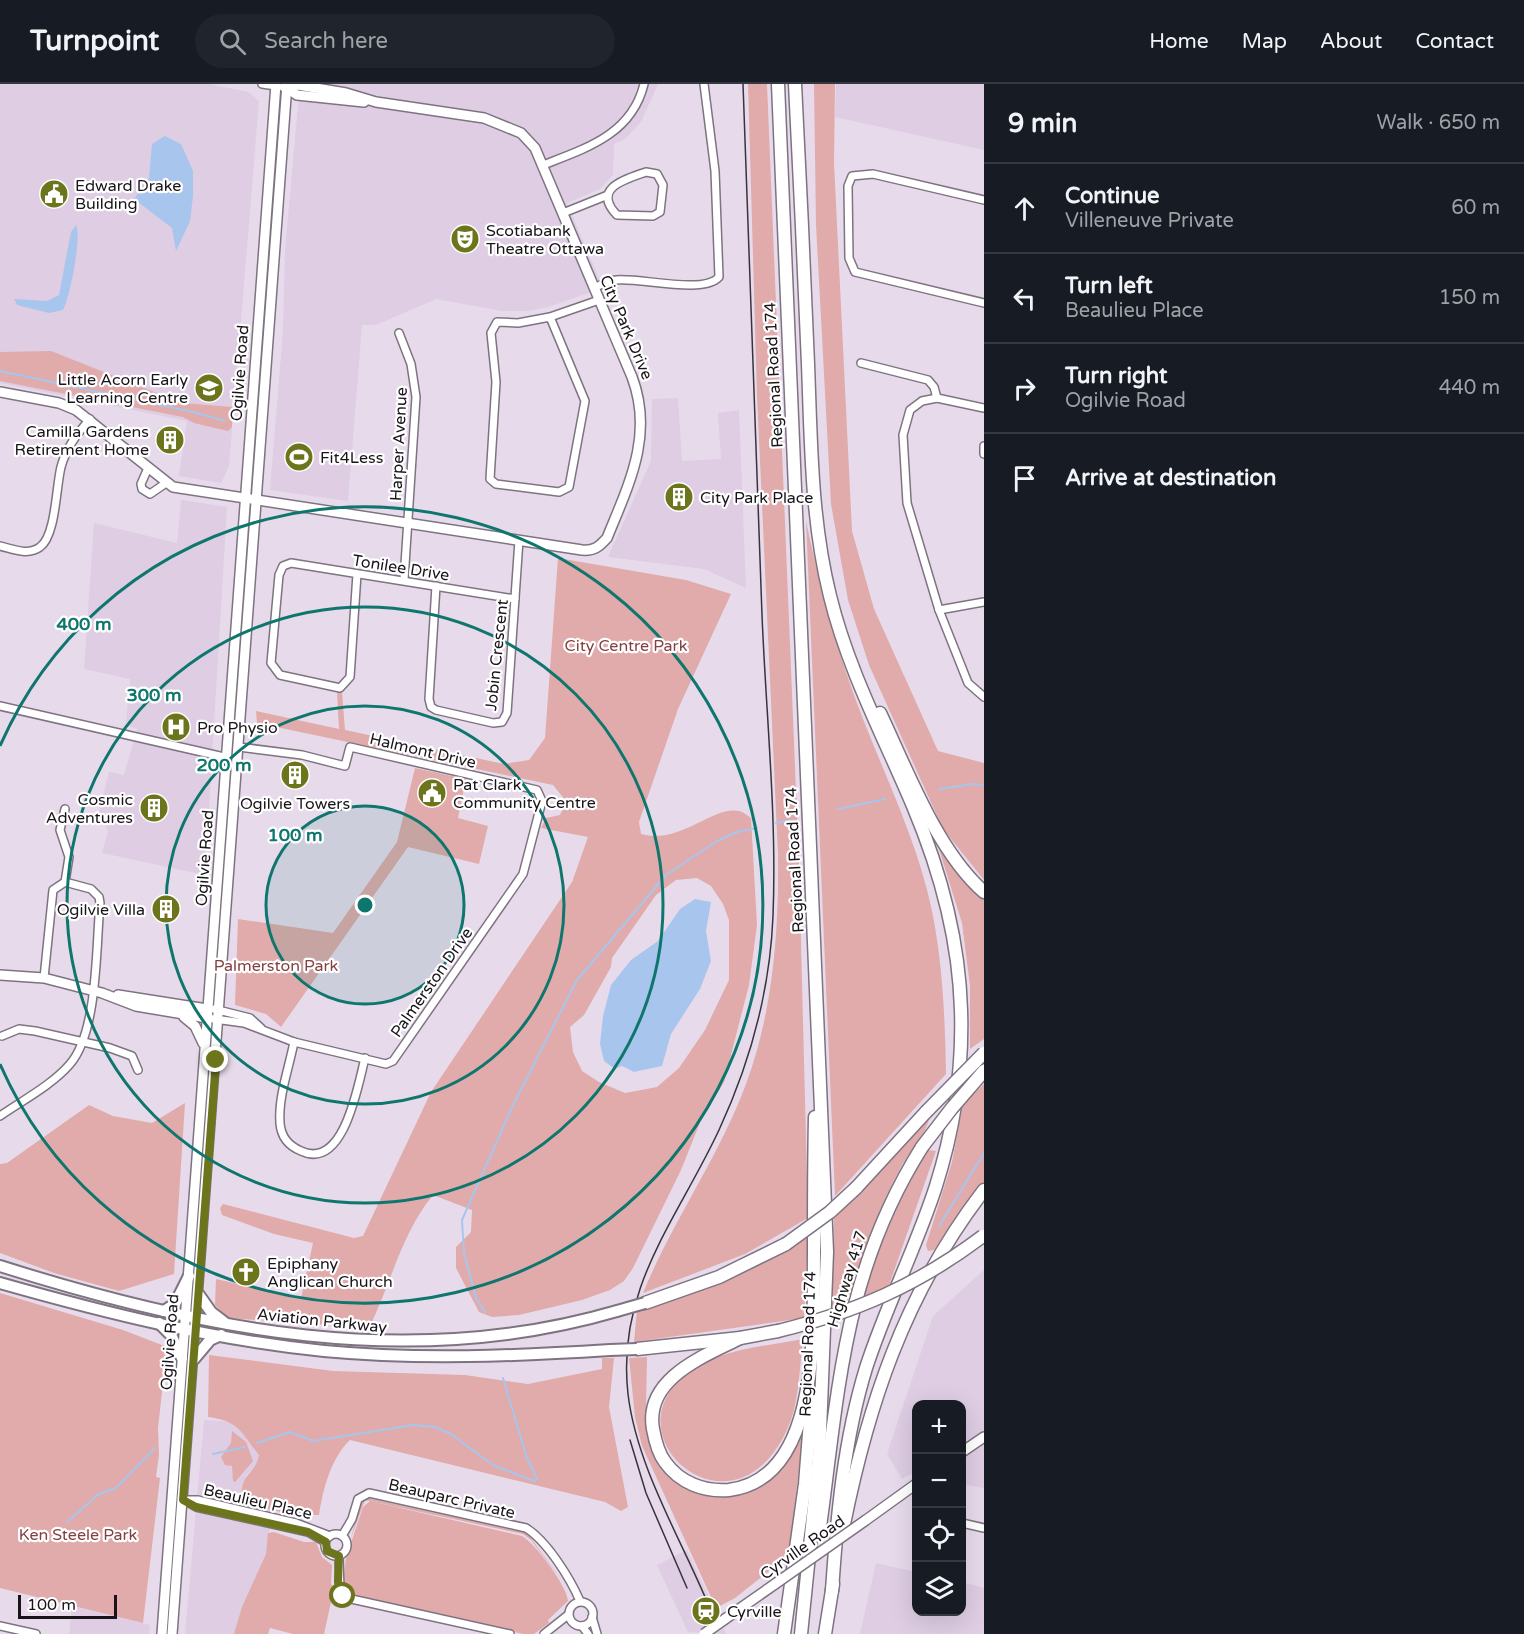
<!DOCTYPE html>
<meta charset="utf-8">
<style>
:root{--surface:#171b24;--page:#20242c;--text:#f1f3f6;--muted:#9ea1a6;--line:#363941}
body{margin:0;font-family:"Varela Round",sans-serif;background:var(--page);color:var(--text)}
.controls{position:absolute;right:18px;bottom:18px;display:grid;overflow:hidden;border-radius:12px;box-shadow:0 6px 24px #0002}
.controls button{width:54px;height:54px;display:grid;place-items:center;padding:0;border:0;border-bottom:2px solid var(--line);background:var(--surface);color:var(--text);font:30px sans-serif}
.scale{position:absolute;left:18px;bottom:15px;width:99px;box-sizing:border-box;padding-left:6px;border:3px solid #19141a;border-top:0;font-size:16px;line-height:21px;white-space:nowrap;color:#19141a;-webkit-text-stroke:4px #fff;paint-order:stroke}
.stop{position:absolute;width:18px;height:18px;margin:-14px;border:4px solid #6c741c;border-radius:50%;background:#fff}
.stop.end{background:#6c741c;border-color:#fff;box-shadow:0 2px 6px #0008}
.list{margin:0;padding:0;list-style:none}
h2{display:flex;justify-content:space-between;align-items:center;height:78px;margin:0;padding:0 24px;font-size:26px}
h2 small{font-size:20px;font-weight:400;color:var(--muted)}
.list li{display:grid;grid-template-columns:39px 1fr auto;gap:18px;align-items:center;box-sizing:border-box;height:90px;padding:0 24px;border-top:2px solid var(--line)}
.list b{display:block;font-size:22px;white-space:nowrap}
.list p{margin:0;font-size:20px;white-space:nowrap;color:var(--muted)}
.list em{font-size:20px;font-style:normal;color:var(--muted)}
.icon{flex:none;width:33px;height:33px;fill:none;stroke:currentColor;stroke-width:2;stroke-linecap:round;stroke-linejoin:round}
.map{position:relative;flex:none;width:984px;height:1550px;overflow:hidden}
header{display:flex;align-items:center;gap:36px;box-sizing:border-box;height:84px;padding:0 30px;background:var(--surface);border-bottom:2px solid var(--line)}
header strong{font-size:28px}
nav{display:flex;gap:33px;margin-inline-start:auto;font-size:21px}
.search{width:420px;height:54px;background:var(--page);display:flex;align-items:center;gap:15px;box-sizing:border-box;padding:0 21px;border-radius:33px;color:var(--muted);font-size:22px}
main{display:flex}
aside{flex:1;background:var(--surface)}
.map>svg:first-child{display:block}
</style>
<header>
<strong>Turnpoint</strong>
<div class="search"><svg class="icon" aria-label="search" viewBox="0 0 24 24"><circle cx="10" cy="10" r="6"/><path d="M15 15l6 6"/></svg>Search here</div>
<nav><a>Home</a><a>Map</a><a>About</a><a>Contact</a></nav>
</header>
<main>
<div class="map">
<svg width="984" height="1550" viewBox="0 0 984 1550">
<rect width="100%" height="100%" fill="#e7dbeb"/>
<g fill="#decde3">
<path d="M0 0H209L248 8 259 17 229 382 221 399 179 392 187 337 0 299Z"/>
<path d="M300 0H658L641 38 625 55 614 60 613 91 600 105 567 119 603 204 548 223 528 227H502L436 215 376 241H362L348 417 270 406 283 247 285 165Z"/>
<path d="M836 0H984V66L835 33Z"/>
<path d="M678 314 682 377 721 375 718 329 739 326 746 504 704 485 608 473 651 377 652 315Z"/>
<path d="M181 416 227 423 205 791 102 769 108 747 99 729 109 688 124 691 137 645 126 641 130 595 84 585 94 439 177 459Z"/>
<path d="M984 1186V1404L962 1400V1320H916V1387L902 1395 887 1370 933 1232Z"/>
<path d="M204 1336 253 1339 259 1371 257 1382 246 1391 242 1418 272 1426 266 1470 235 1550H185Z"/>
<path d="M687 1466 726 1550 688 1548 657 1481Z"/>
<path d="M876 1479 916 1488V1528H962V1498L984 1504V1550H860Z"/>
<path d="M72 1522 150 1541 149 1550H69Z"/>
</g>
<g fill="#e0abaa" fill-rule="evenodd">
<path d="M748 0H767L799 780 808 1134 745 1170 643 1209C672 1138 719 1073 746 1000 773 927 779 848 778 771L757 311Z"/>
<path d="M814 0H835L834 79 852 447 874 525 938 667 984 679V796L943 745 869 581 848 516 831 420 816 141Z"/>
<path d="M51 267 182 319 232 323V343L228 347 194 339 183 333 0 297V268Z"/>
<path d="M806 437C817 489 830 541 847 591 873 670 915 745 932 827 943 881 945 935 946 990L835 1112Z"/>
<path d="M558 474 686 496 731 510 678 625 639 738 641 750C680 761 713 721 739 727 744 728 748 732 751 734L757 841 749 901 724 998 701 1036 681 1086 633 1184 624 1197 610 1206 582 1216 519 1231 492 1233 479 1228 456 1184V1163L471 1148 472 1126 433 1111C401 1150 391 1200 369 1244L228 1234 215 1221 216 1195 301 1214 313 1159 274 1150 222 1131 220 1124 223 1120 354 1154 363 1152 431 1008 572 798 588 753 541 744 546 734 560 731 566 717 553 701 257 639 256 627 339 645 337 608H342L345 646 504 680 529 676 545 654ZM697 794 711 802 723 820 729 836V896L705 946 679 984 657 1003 625 1009 599 998 582 987 573 968 570 943 584 931 611 883 612 874 656 811 676 796Z"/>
<path d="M415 684 466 695 458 734 488 742 479 780 408 763 281 943 266 930 235 921 238 835 333 849 397 758Z"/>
<path d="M938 762 961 792 984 814V955L970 965V902L962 839Z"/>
<path d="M984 1000V1098L934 1166 928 1167 926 1161 952 1078 963 1020Z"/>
<path d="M185 1019 174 1190 119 1207 54 1189 0 1169V1080L7 1079 89 1021 113 1032 152 1039Z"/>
<path d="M930 1031C927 1051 910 1066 901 1083 877 1127 861 1173 846 1221L832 1225 834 1131Z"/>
<path d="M928 1066 936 1067 888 1204 863 1212C880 1159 900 1113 928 1066Z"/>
<path d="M808 1151 804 1234 634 1258 637 1226C697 1206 756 1187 808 1151Z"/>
<path d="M0 1209 123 1246 167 1263 158 1344 159 1371 156 1393 160 1394 143 1539 0 1504Z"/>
<path d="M803 1255C800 1279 799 1314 791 1336 740 1470 600 1352 690 1287 721 1265 767 1262 803 1255Z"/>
<path d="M209 1271 333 1287 465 1291 528 1300 602 1285V1274H614L609 1323 628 1423 621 1427 605 1418 350 1356C331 1374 323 1405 319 1431H311L310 1435 242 1419C239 1387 254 1394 259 1371 241 1348 239 1337 208 1333Z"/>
<path d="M647 1273 646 1321 651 1359 676 1397 699 1408 746 1406 799 1349 803 1350 789 1471 735 1514 716 1524 642 1362 635 1333 629 1274Z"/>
<path d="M232 1347 246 1358 253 1377 235 1398 233 1397 232 1382 225 1381 221 1373 231 1359Z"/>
<path d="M367 1414 527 1449 567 1503 531 1456 523 1450 365 1416 351 1454 360 1420Z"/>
<path d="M370 1417 522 1452C536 1460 567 1502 568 1517L548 1536 549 1539 534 1550H523L350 1510 343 1502 346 1474 363 1423Z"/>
<path d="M274 1448 304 1458H316L322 1473 332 1481 331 1499 338 1516 331 1518 324 1550H293L270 1544 268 1550H234L242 1523 266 1470 268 1449Z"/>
</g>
<g fill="#a8c6ed">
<path d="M165 52 181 60 193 87V112L190 137 176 167 172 144 134 115 149 94 152 60Z"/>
<path d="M76 141C82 151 70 214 63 226L49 229 17 221 14 215 47 217 59 211 71 148Z"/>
<path d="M695 815 711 818 706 847 711 877 700 905 671 950 662 982 634 988 622 982 615 985 604 977 600 960 603 932 611 901 631 876 658 857 680 825Z"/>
</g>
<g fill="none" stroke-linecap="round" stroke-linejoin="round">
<g stroke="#a8c6ed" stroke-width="2">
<path d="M0 287 193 328 225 337"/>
<path d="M939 705 973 700 984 701"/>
<path d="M838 725 885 715"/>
<path d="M776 739 792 736"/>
<path d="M939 1142 984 1069"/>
<path d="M485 1228 476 1214 464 1169 462 1136 513 1021 577 896 666 791 717 757 737 748 757 744"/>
<path d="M257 1359 290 1348 313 1357 413 1341 435 1343 451 1350 493 1381 534 1397 537 1395 527 1374 503 1294"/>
<path d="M213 1370 245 1363"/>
<path d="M67 1438 99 1410 116 1404 155 1364"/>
</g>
<g stroke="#7e7381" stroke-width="10">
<g id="street">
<path d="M262 0 276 2"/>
<path d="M543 81C587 64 632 50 644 0"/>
<path d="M646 88 657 90 663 101 660 128 653 132 617 131C591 104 626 95 646 88Z"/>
<path d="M984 116 873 90 852 92 848 102 849 174 855 188 984 219"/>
<path d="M563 129 608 111"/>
<path d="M594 204C601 201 609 196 616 196 639 193 703 211 719 193L715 87 704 0"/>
<path d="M550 233 585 317 569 403 559 408 496 400 490 395 496 298 491 249 497 238 518 239 550 233 599 216"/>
<path d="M399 249 411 280 416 313 404 496"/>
<path d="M861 279 928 296 934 303 937 314"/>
<path d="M984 324 937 314 922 317 910 326 903 351 907 419 939 526 968 599 984 613"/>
<path d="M984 362V370"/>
<path d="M148 384 141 400 142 405 150 410 166 399"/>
<path d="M0 462C13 465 28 472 40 463 56 452 56 402 61 383 66 364 77 350 90 335"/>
<path d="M357 490 350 593 340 604 280 591 271 579 279 491 283 482 291 479 515 515"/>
<path d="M436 502 429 615 431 623 436 626 493 639 502 638 507 629 519 456"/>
<path d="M939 526 984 518"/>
<path d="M0 622 224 673"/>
<path d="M65 725 60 746 69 773 65 798"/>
<path d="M214 925 250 934 261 944"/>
<path d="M207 934 244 939 294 958 386 980 393 977 523 790 542 717 537 706 350 663 345 682 302 671 239 663"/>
<path d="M2 952 19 945 35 947 110 964 132 972 138 986"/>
<path d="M294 958C289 984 278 1013 280 1039 281 1053 289 1062 301 1067 344 1087 358 1001 365 974"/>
<path d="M0 1032C23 1016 52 1001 70 980 98 948 96 862 100 819L99 813 91 805 65 798 53 806 44 894"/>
<path d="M183 1416H198L296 1439 330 1452"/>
<path d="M186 1417 196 1423 308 1448 325 1458"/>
<path d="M962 1439 984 1444"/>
<circle cx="336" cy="1461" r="11"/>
<path d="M342 1452 352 1435 358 1415 369 1409 526 1444C547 1457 570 1494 580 1517"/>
<path d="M339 1472 340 1508 347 1514 510 1550"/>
<circle cx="581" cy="1530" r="12"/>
<path d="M592 1533 597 1550"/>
<path d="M0 1542 36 1550"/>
<path d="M582 1542 588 1550"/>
<path d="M544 1550 568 1531"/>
</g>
</g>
<g stroke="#7e7381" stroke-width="12">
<g id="secondary">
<path d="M287 4 297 11 364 18"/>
<path d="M0 308 59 319 76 326 173 403 582 466C594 467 599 463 607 454 629 400 654 351 632 293L535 64 521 49 484 34 376 18 346 9 298 1 284 3"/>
<path d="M0 891 44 894 102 909 136 922 207 934"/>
<path d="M118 911 207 925"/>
<path d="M184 933 195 942 203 959"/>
<path d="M962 1368 984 1353"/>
<path d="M866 1436 916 1400"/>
<path d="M725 1535 775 1500"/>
<path d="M162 1550 276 0"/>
<path d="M172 1550 287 0"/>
</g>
</g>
<g stroke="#7e7381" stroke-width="14">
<g id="primary">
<path d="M0 1182C202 1246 409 1288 617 1227"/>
<path d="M0 1199C106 1229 214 1256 324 1267 419 1276 516 1272 610 1266"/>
<path d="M199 1211 211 1228 224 1238"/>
<path d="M164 1227 175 1220 189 1192"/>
<path d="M159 1239 171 1251 182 1274"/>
<path d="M194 1275 210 1256 221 1251"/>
</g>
</g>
<g stroke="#7e7381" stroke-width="15">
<g id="highway">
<path d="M778 0 827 1168 819 1373 801 1550"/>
<path d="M795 0C800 93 804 187 808 280 811 358 811 436 830 512 848 586 884 653 913 722 940 786 959 856 961 926 963 986 954 1045 936 1102 916 1164 886 1222 866 1284 844 1356 837 1432 832 1507"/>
<path d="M880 629C907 686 937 767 984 808"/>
<path d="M856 1104 926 1028"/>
<path d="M645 1219 719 1193 786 1160"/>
<path d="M740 1254C705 1272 644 1294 653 1345 655 1356 658 1369 665 1378 680 1399 704 1408 729 1406 823 1395 813 1237 814 1170 814 1124 814 1079 815 1033"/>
<path d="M637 1265 740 1254 778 1247"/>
<path d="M820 1443C839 1302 844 1187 922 1063"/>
<path d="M842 1450C867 1323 904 1210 984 1106"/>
<path d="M784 1550 805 1400 812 1312"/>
<path d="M825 1550 833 1500"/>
</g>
</g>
<use href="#street" stroke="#fff" stroke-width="7"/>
<use href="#secondary" stroke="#fff" stroke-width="9"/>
<use href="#primary" stroke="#fff" stroke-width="10"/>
<use href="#highway" stroke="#fff" stroke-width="12"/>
<g stroke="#39333b" stroke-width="1.5">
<path d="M630 1356 646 1409 687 1504"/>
<path d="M713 1532C685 1461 637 1386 628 1310 616 1204 677 1136 719 1046 750 979 770 906 773 832 777 732 766 631 762 531 754 354 748 177 743 0"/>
</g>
<g stroke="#7e7381" stroke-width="12" stroke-linecap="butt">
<g id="secondary-bridge">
<path d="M775 1500 866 1436"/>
<path d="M704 1550 725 1535"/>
</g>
</g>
<g stroke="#7e7381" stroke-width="14" stroke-linecap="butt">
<g id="primary-bridge">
<path d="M617 1227 645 1219"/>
<path d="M610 1266 637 1265"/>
</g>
</g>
<g stroke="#7e7381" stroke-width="15" stroke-linecap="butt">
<g id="highway-bridge">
<path d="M926 1028 984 969"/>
<path d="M922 1063 952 1024 984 987"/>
<path d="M786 1160 830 1128 856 1104"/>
<path d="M778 1247C856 1228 918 1201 983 1152"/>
</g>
</g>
<use href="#secondary-bridge" stroke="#fff" stroke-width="9"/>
<use href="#primary-bridge" stroke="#fff" stroke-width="10"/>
<use href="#highway-bridge" stroke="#fff" stroke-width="12"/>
</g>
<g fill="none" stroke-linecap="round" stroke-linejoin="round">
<path stroke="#6c741c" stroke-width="8" d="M216 976 183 1416 196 1423 308 1448 326 1458 327 1467 339 1472 338 1498 343 1512"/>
</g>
<circle cx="365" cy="821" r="99" fill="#0f766e" fill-opacity=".12"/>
<g fill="none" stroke="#0f766e" stroke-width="3">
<circle cx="365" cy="821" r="99"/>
<circle cx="365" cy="821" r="199"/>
<circle cx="365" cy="821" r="298"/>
<path d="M0 662A398 398 0 1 1 0 980"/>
</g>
<defs>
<g id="civic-disc" transform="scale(1.5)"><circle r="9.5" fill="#6c741c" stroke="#fff"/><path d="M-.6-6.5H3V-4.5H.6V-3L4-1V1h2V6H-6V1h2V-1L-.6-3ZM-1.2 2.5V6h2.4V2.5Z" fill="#fff"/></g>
<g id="theatre-disc" transform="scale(1.5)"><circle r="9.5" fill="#6c741c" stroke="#fff"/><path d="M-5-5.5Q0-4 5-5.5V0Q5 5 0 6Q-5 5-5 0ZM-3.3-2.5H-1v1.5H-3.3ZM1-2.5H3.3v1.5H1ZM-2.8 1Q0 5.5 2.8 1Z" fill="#fff"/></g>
<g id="school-disc" transform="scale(1.5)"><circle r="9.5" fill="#6c741c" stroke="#fff"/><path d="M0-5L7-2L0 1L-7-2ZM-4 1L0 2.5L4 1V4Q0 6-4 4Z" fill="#fff"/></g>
<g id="building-disc" transform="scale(1.5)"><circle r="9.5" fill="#6c741c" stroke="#fff"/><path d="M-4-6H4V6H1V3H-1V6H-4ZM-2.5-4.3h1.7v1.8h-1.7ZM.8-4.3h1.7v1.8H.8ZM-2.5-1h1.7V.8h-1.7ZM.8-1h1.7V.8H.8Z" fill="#fff"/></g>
<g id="stadium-disc" transform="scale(1.5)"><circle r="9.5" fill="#6c741c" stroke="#fff"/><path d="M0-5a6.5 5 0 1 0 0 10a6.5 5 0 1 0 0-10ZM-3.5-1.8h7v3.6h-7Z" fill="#fff"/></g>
<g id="hospital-disc" transform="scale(1.5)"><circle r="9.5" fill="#6c741c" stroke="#fff"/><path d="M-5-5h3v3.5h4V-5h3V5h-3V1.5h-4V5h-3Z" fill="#fff"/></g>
<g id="church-disc" transform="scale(1.5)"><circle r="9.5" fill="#6c741c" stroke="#fff"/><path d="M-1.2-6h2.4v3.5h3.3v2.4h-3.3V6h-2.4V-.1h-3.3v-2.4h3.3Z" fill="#fff"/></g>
<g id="station-disc" transform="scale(1.5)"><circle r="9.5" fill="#6c741c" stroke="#fff"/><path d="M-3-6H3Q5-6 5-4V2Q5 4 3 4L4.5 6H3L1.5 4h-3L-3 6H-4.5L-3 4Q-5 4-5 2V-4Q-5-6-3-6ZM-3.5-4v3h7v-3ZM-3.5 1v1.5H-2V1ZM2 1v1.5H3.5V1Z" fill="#fff"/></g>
</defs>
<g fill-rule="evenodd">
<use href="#civic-disc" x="54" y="110"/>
<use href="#theatre-disc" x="465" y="155"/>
<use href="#school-disc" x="209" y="304"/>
<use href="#building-disc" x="170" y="356"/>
<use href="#stadium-disc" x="299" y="373"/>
<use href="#building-disc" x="679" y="413"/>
<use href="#hospital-disc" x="176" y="643"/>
<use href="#building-disc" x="295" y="691"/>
<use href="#civic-disc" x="432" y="709"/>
<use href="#building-disc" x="154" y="724"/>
<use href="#building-disc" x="166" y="825"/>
<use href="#church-disc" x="246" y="1188"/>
<use href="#station-disc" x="706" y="1527"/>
</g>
<g text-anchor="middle" stroke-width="4.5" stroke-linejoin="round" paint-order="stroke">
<g font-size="16" fill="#19141a" stroke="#fff" text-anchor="start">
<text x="75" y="107">Edward Drake<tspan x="75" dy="18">Building</tspan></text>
<text x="486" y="152">Scotiabank<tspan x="486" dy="18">Theatre Ottawa</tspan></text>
<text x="188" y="301" text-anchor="end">Little Acorn Early<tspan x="188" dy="18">Learning Centre</tspan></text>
<text x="149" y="353" text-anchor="end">Camilla Gardens<tspan x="149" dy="18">Retirement Home</tspan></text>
<text x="320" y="379">Fit4Less</text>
<text x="700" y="419">City Park Place</text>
<text x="197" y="649">Pro Physio</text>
<text x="453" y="706">Pat Clark<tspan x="453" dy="18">Community Centre</tspan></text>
<text x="133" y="721" text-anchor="end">Cosmic<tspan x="133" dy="18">Adventures</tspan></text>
<text x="295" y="725" text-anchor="middle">Ogilvie Towers</text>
<text x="145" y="831" text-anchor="end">Ogilvie Villa</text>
<text x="267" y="1185">Epiphany<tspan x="267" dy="18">Anglican Church</tspan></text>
<text x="727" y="1533">Cyrville</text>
</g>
<g font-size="16" fill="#19141a" stroke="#fff">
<text transform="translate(627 243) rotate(67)" y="6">City Park Drive</text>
<text transform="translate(239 289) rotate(-86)" y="6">Ogilvie Road</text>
<text transform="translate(773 291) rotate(-93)" y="6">Regional Road 174</text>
<text transform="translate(398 360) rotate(-87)" y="6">Harper Avenue</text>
<text transform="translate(401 483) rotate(9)" y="6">Tonilee Drive</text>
<text transform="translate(496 571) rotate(-84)" y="6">Jobin Crescent</text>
<text transform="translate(423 666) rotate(13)" y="6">Halmont Drive</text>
<text transform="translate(204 774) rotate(-86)" y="6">Ogilvie Road</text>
<text transform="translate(794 776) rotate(-93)" y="6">Regional Road 174</text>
<text transform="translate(431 898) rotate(-55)" y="6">Palmerston Drive</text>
<text transform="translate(846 1195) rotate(-73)" y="6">Highway 417</text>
<text transform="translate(322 1236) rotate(6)" y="6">Aviation Parkway</text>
<text transform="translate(169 1258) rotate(-86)" y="6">Ogilvie Road</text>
<text transform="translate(807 1260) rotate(-88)" y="6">Regional Road 174</text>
<text transform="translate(452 1414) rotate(13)" y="6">Beauparc Private</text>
<text transform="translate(258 1417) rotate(13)" y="6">Beaulieu Place</text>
<text transform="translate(802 1463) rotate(-35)" y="6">Cyrville Road</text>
</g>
<g font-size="16" fill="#843f40" stroke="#fff">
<text x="626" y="567">City Centre Park</text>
<text x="276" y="887">Palmerston Park</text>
<text x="78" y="1456">Ken Steele Park</text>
</g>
</g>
<circle cx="365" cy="821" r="9" fill="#0f766e" stroke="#fff" stroke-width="3"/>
<g font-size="18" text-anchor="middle" font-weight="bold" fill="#0f766e" stroke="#fff" stroke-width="4.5" stroke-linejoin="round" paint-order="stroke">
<text x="84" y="546">400 m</text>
<text x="154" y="617">300 m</text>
<text x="224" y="687">200 m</text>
<text x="295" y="757">100 m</text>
</g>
</svg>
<div class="controls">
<button>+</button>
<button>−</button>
<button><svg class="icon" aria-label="locate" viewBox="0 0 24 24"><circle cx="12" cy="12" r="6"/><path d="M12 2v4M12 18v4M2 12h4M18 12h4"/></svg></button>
<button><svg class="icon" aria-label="layers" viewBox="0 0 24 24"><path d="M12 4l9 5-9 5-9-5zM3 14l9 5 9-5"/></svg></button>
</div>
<div class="scale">100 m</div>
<div class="stop" style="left:343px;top:1512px"></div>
<div class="stop end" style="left:216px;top:976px"></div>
</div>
<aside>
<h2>9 min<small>Walk · 650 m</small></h2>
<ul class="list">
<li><svg class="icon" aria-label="ahead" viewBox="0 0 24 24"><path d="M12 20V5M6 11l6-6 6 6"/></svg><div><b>Continue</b><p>Villeneuve Private</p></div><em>60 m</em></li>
<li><svg class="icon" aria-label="left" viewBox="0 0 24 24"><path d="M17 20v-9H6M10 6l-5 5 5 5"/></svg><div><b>Turn left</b><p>Beaulieu Place</p></div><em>150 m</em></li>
<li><svg class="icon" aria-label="right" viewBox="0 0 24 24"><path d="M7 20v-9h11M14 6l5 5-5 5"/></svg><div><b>Turn right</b><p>Ogilvie Road</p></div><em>440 m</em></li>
<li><svg class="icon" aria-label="arrive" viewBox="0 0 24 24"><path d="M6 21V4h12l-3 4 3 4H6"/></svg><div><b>Arrive at destination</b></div></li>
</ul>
</aside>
</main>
